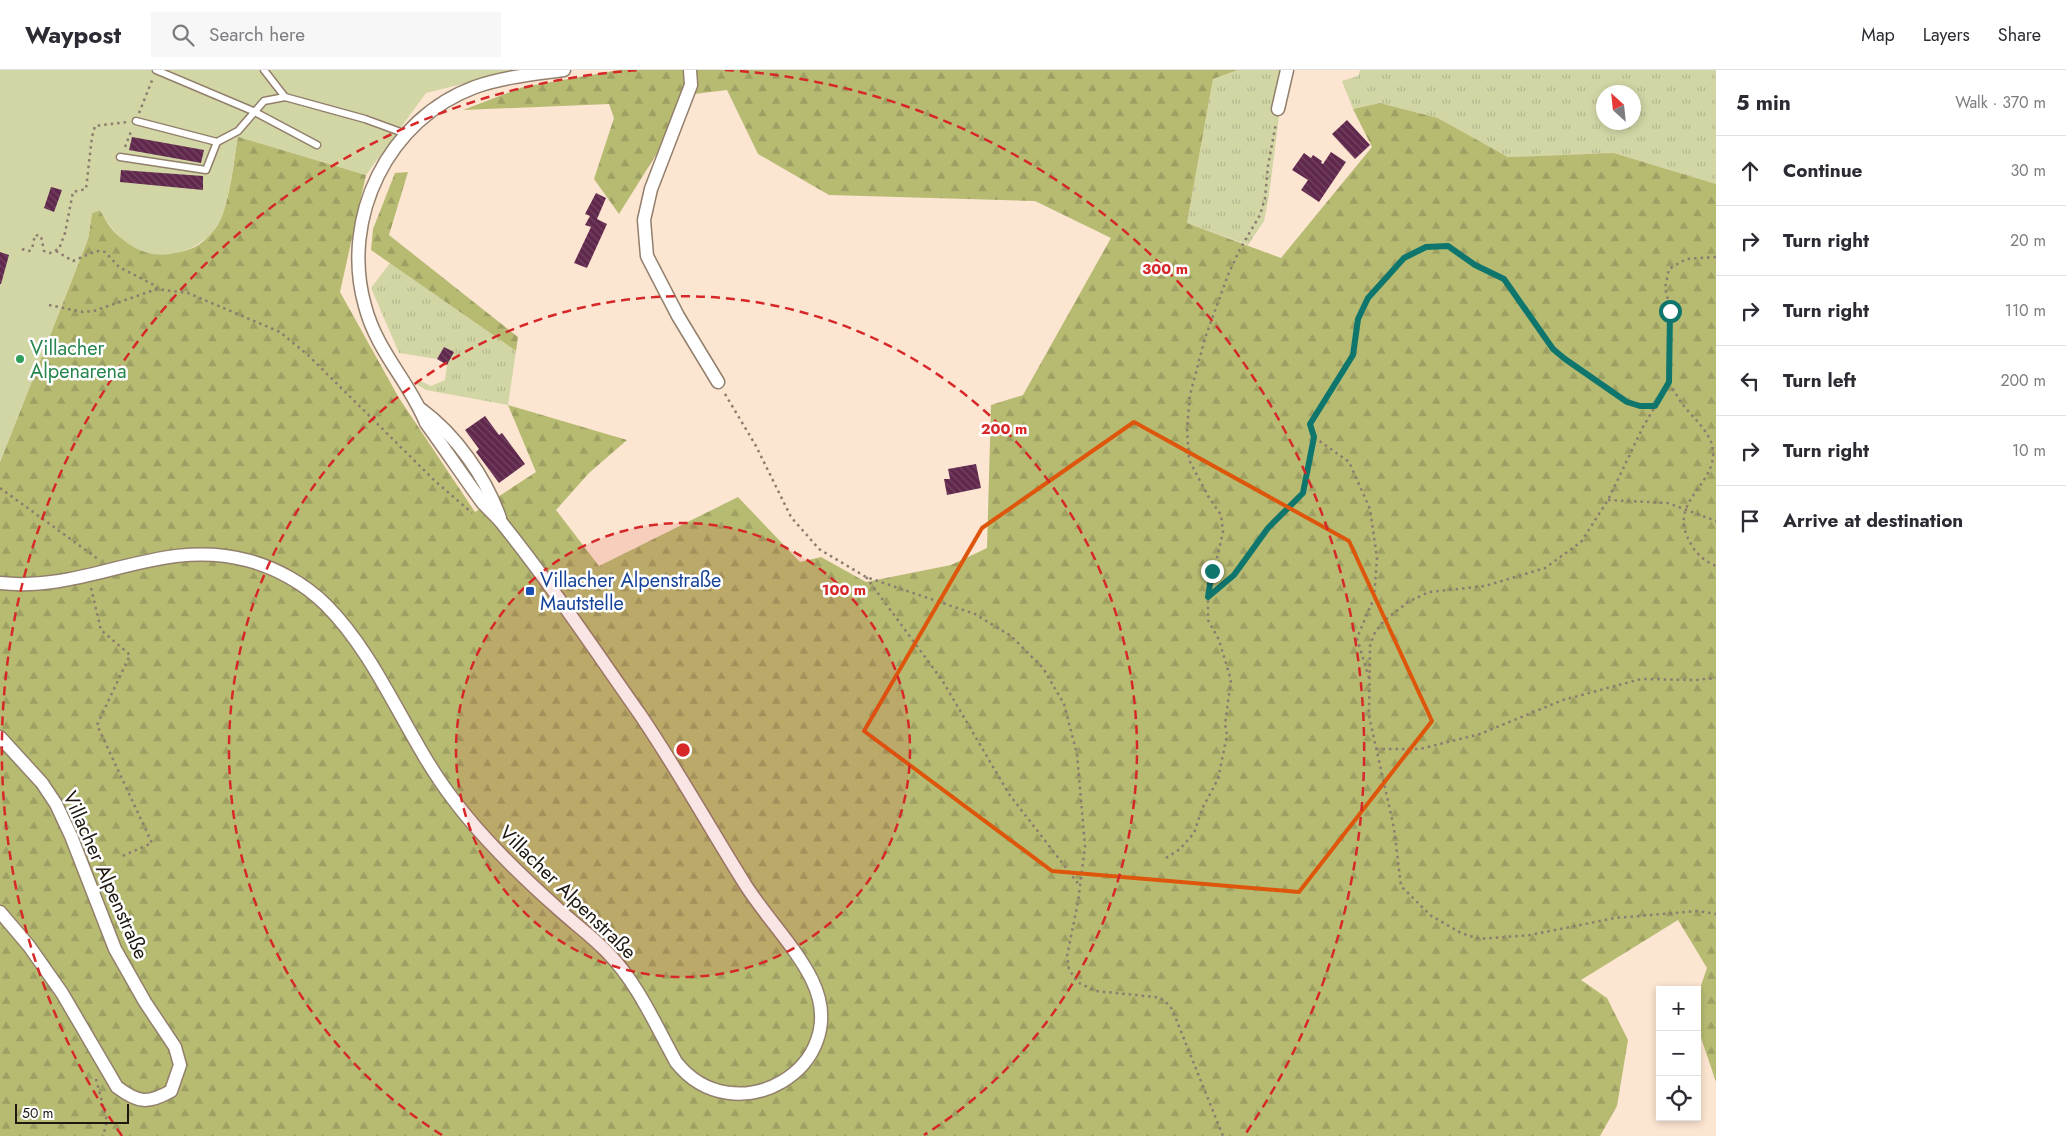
<!DOCTYPE html>
<meta charset="utf-8">
<style>
:root{--surface:#fff;--page:#f7f7f7;--text:#2b2b33;--muted:#7c7c81;--line:#e1e1e2}
body{margin:0;font-family:Jost,sans-serif;background:var(--page);color:var(--text)}
.controls{position:absolute;right:15px;bottom:15px;display:grid;overflow:hidden;border-radius:0px;box-shadow:0 2px 8px #0003}
.controls button{width:45px;height:45px;display:grid;place-items:center;padding:0;border:0;border-bottom:1px solid var(--line);background:var(--surface);color:var(--text);font:25px sans-serif}
.compass{position:absolute;left:1596px;top:15px;width:45px;height:45px;border-radius:50%;background:var(--surface);box-shadow:0 2px 8px #0003;rotate:333deg}
.scale{position:absolute;left:15px;bottom:12px;width:114px;box-sizing:border-box;padding-left:5px;border:2px solid #1f1710;border-top:0;font-size:14px;line-height:18px;white-space:nowrap;color:#1f1710;-webkit-text-stroke:4px #fff;paint-order:stroke}
.stop{position:absolute;width:15px;height:15px;margin:-11px;border:4px solid #0f766e;border-radius:50%;background:#fff}
.stop.end{background:#0f766e;border-color:#fff;box-shadow:0 1px 5px #0008}
.list{margin:0;padding:0;list-style:none}
h2{display:flex;justify-content:space-between;align-items:center;height:65px;margin:0;padding:0 20px;font-size:21px}
h2 small{font-size:16px;font-weight:400;color:var(--muted)}
.list li{display:grid;grid-template-columns:32px 1fr auto;gap:15px;align-items:center;box-sizing:border-box;height:70px;padding:0 20px;border-top:1px solid var(--line)}
.list b{display:block;font-size:19px;white-space:nowrap}
.list em{font-size:16px;font-style:normal;color:var(--muted)}
.icon{flex:none;width:28px;height:28px;fill:none;stroke:currentColor;stroke-width:2;stroke-linecap:round;stroke-linejoin:round}
.map{position:relative;flex:none;width:1716px;height:1066px;overflow:hidden}
header{display:flex;align-items:center;gap:30px;box-sizing:border-box;height:70px;padding:0 25px;background:var(--surface);border-bottom:1px solid var(--line)}
header strong{font-size:24px}
nav{display:flex;gap:28px;margin-inline-start:auto;font-size:18px}
.search{width:350px;height:45px;background:var(--page);display:flex;align-items:center;gap:12px;box-sizing:border-box;padding:0 18px;border-radius:0px;color:var(--muted);font-size:19px}
main{display:flex}
aside{flex:1;background:var(--surface)}
.map>svg:first-child{display:block}
</style>
<header>
<strong>Waypost</strong>
<div class="search"><svg class="icon" aria-label="search" viewBox="0 0 24 24"><circle cx="10" cy="10" r="6"/><path d="M15 15l6 6"/></svg>Search here</div>
<nav><a>Map</a><a>Layers</a><a>Share</a></nav>
</header>
<main>
<div class="map">
<svg width="1716" height="1066" viewBox="0 0 1716 1066">
<defs>
<pattern id="grass-tufts" width="24" height="20" patternUnits="userSpaceOnUse" patternTransform="scale(1.25)"><rect width="24" height="20" fill="#d2d6a5"/><path d="M3 7l-1-3M5 7V3M7 7l1-3M15 17l-1-3M17 17v-4M19 17l1-3" fill="none" stroke="#b4b78d"/></pattern>
<pattern id="forest-firs" width="22" height="20" patternUnits="userSpaceOnUse" patternTransform="scale(1.25)"><rect width="22" height="20" fill="#b7bb72"/><path d="M5 1l3.5 6h-7zM16 11l3.5 6h-7z" fill="#9da062"/></pattern>
<pattern id="building-back-hatch" width="6" height="6" patternUnits="userSpaceOnUse" patternTransform="scale(1.25)"><rect width="6" height="6" fill="#61284d"/><path d="M-1 5l2 2M0 0l6 6M5-1l2 2" fill="none" stroke="#734562"/></pattern>
</defs>
<rect width="100%" height="100%" fill="#fce5d1"/>
<g fill="url(#grass-tufts)" fill-rule="evenodd">
<path d="M1238 0H1285L1269 125 1264 151 1248 175 1187 153 1213 9Z"/>
<path d="M1360 0H1716V114L1614 83 1508 87 1438 48 1380 33 1353 39 1342 11 1358 6ZM1604 22H1634V52H1604Z"/>
<path d="M390 193 516 281 508 335 426 320 415 313 417 309 431 316 445 310 447 295 454 282 444 277 437 289 399 283 371 218Z"/>
</g>
<g fill="url(#forest-firs)">
<path d="M619 0H1238L1213 9 1187 153 1281 188 1372 77 1353 39 1380 33 1438 48 1508 87 1614 83 1716 114V1012L1697 956V927L1707 898 1678 850 1581 910 1607 928 1628 970 1617 1036 1600 1066H0V392L88 169 92 143 100 140C115 168 123 173 153 177 162 179 175 183 184 181 230 170 231 104 238 66L366 105 340 222 399 328 475 442 536 402 508 335 627 370 589 403 556 440 599 496 738 427 800 492 821 487 866 512 951 495 987 478 991 335 1023 325 1111 168 1035 131 829 125 758 84 727 20 694 24 619 144 594 109 614 48 609 34 463 40 523 17Z"/>
<path d="M408 102 389 165 518 267 516 281 371 180 373 159 395 103Z"/>
</g>
<path fill="#d2d6a5" d="M0 0H518L426 23 366 105 238 67C234 87 229 133 221 149 215 163 204 171 191 178 152 196 119 176 100 140L92 143 88 169 0 392Z"/>
<g fill="url(#building-back-hatch)">
<path d="M1347 50 1370 75 1355 89 1332 64Z"/>
<path d="M132 67 204 80 201 93 129 80Z"/>
<path d="M1331 82 1346 92 1319 132 1301 120 1308 110 1292 100 1304 83 1311 88 1313 85 1322 91 1321 93 1323 94Z"/>
<path d="M121 100 203 106V120L120 112Z"/>
<path d="M51 117 62 120 54 142 44 138Z"/>
<path d="M596 123 606 128 597 149 607 154 587 198 574 193 591 157 585 155 590 146 585 144Z"/>
<path d="M0 182 9 185 1 214H0Z"/>
<path d="M444 277 454 282 447 295 437 289Z"/>
<path d="M485 346 499 365 502 363 525 394 499 413 476 382 479 379 465 360Z"/>
<path d="M976 394 981 418 947 425 944 409H950L948 399Z"/>
</g>
<g fill="none" stroke-linecap="round" stroke-linejoin="round">
<g stroke="#927f6c" stroke-width="9">
<g id="service">
<path d="M156 0 253 41 317 75"/>
<path d="M264 0 285 27 365 49 406 64"/>
<path d="M136 51 217 72 238 61 264 31 285 27"/>
<path d="M120 87 206 100 217 72"/>
</g>
</g>
<g stroke="#927f6c" stroke-width="15">
<g id="minor">
<path d="M690 0 691 15 651 119 644 150 647 186 678 246 718 312"/>
<path d="M1278 39 1287 0"/>
<path d="M422 340C456 365 486 408 500 448"/>
<path d="M0 513C87 523 159 467 246 490 275 497 305 514 326 535 380 589 406 668 453 729 482 768 518 803 555 836 572 852 591 865 607 882 637 912 655 954 676 992 734 1066 855 998 812 910 796 877 763 844 743 811 708 755 676 697 639 643 594 579 550 513 501 452 495 445 488 439 482 432 463 406 445 379 426 353 409 311 377 282 365 236 340 148 388 49 475 17 503 7 535 4 564 0"/>
<path d="M0 667 42 713 56 734 71 766 115 879 145 932 175 977 180 995 171 1021C148 1034 138 1033 117 1017L62 923 29 876 0 842"/>
</g>
</g>
<g stroke="#8c7c6f" stroke-width="2.5" stroke-dasharray="2.5 4" stroke-linecap="butt">
<path d="M139 43 153 8"/>
<path d="M125 77 132 59"/>
<path d="M22 179 29 181 32 179 35 165 41 166 44 181 50 183 59 179 65 163 73 122 86 119 92 67 95 56 127 52"/>
<path d="M56 181 73 191 96 181 105 182 119 197 154 215 157 219"/>
<path d="M1716 187 1686 189 1669 199 1665 218 1671 241 1669 312 1643 357 1608 430 1581 472 1545 498 1485 516 1429 522 1408 532 1384 551 1375 562 1370 576 1369 646 1394 758 1401 816 1430 845 1461 863 1480 869 1530 865 1615 848 1698 841 1716 844"/>
<path d="M49 235 83 242 94 241 157 219 188 223 280 262 292 272 308 285 435 411 472 443"/>
<path d="M1669 313C1673 319 1677 326 1681 332 1692 348 1716 365 1713 387 1710 419 1667 434 1691 474 1696 484 1706 492 1716 496"/>
<path d="M725 324 756 376 791 447 819 479 866 507 975 544 1011 566 1043 598 1064 634 1077 684 1085 776 1078 832 1067 886 1069 899 1077 912 1096 921 1155 927 1164 930 1172 939 1223 1066"/>
<path d="M0 418 98 489"/>
<path d="M1608 430 1668 433 1716 451"/>
<path d="M866 507 942 610 1009 724 1080 816"/>
<path d="M91 518 101 560 130 585 97 655 152 773 120 787"/>
<path d="M1208 527 1234 505 1268 458 1303 423 1314 367"/>
<path d="M1369 608 1357 568 1374 528 1377 488 1370 439 1349 392 1314 367 1310 354 1353 285 1358 249 1368 227 1404 188 1426 177 1448 176 1475 195 1504 209 1553 279 1565 289 1627 332 1640 336H1655"/>
<path d="M1376 679H1420L1480 664 1563 630 1641 609 1696 610 1716 608"/>
<path d="M1166 788 1180 779 1194 763 1202 739 1218 709 1227 665 1225 654 1231 610 1219 570 1208 550V527L1223 462 1221 445 1208 426 1189 390 1187 358 1190 325 1205 268 1228 205 1240 179 1260 145 1265 128 1268 96 1276 53"/>
<path d="M96 1009 107 1051 103 1066"/>
</g>
<use href="#service" stroke="#fff" stroke-width="6"/>
<use href="#minor" stroke="#fff" stroke-width="12"/>
</g>
<g fill="none" stroke-linecap="round" stroke-linejoin="round">
<path stroke="#0f766e" stroke-width="6" d="M1212 501 1208 527 1234 505 1268 458 1303 423 1314 367 1310 354 1353 285 1358 249 1368 228 1404 188 1426 177 1448 176 1475 195 1504 209 1553 279 1565 289 1627 332 1640 336H1655L1669 312 1670 241"/>
</g>
<path fill="none" stroke="#de560c" stroke-width="4" stroke-linejoin="round" d="M1134 352 1349 471 1432 651 1299 822 1052 801 864 661 982 458Z"/>
<circle cx="683" cy="680" r="227" fill="#d62828" fill-opacity=".12"/>
<g fill="none" stroke="#d62828" stroke-width="2.5" stroke-dasharray="9 6">
<circle cx="683" cy="680" r="227"/>
<path d="M442 1065A454 454 0 1 1 924 1065"/>
<path d="M122 1066A681 681 0 0 1 641 0M725 0A681 681 0 0 1 1244 1066"/>
</g>
<circle fill="#2e9e5b" stroke="#fff" stroke-width="2" cx="20" cy="289" r="5"/>
<rect fill="#1a4fb4" stroke="#fff" stroke-width="2" x="525" y="516" width="10" height="10" rx="2.5"/>
<g text-anchor="middle" stroke-width="5" stroke-linejoin="round" paint-order="stroke">
<g font-size="20" fill="#27864d" stroke="#fff" text-anchor="start">
<text x="30" y="285">Villacher<tspan x="30" dy="23">Alpenarena</tspan></text>
</g>
<g font-size="20" fill="#164399" stroke="#fff" text-anchor="start">
<text x="540" y="517">Villacher Alpenstraße<tspan x="540" dy="23">Mautstelle</tspan></text>
</g>
<g font-size="20" fill="#1f1710" stroke="#fff">
<text transform="translate(106 805) rotate(66)" y="7">Villacher Alpenstraße</text>
<text transform="translate(568 822) rotate(44)" y="7">Villacher Alpenstraße</text>
</g>
</g>
<circle cx="683" cy="680" r="8" fill="#d62828" stroke="#fff" stroke-width="2.5"/>
<g font-size="15" text-anchor="middle" font-weight="bold" fill="#d62828" stroke="#fff" stroke-width="5" stroke-linejoin="round" paint-order="stroke">
<text x="1165" y="204">300 m</text>
<text x="1004" y="364">200 m</text>
<text x="844" y="525">100 m</text>
</g>
</svg>
<div class="controls">
<button>+</button>
<button>−</button>
<button><svg class="icon" aria-label="locate" viewBox="0 0 24 24"><circle cx="12" cy="12" r="6"/><path d="M12 2v4M12 18v4M2 12h4M18 12h4"/></svg></button>
</div>
<svg class="compass" viewBox="-18 -18 36 36"><path d="M0-13l5 13h-10z" fill="#e53935"/><path d="M0 13l5-13h-10z" fill="#7c7c81"/></svg>
<div class="scale">50 m</div>
<div class="stop" style="left:1670px;top:241px"></div>
<div class="stop end" style="left:1212px;top:501px"></div>
</div>
<aside>
<h2>5 min<small>Walk · 370 m</small></h2>
<ul class="list">
<li><svg class="icon" aria-label="ahead" viewBox="0 0 24 24"><path d="M12 20V5M6 11l6-6 6 6"/></svg><div><b>Continue</b></div><em>30 m</em></li>
<li><svg class="icon" aria-label="right" viewBox="0 0 24 24"><path d="M7 20v-9h11M14 6l5 5-5 5"/></svg><div><b>Turn right</b></div><em>20 m</em></li>
<li><svg class="icon" aria-label="right" viewBox="0 0 24 24"><path d="M7 20v-9h11M14 6l5 5-5 5"/></svg><div><b>Turn right</b></div><em>110 m</em></li>
<li><svg class="icon" aria-label="left" viewBox="0 0 24 24"><path d="M17 20v-9H6M10 6l-5 5 5 5"/></svg><div><b>Turn left</b></div><em>200 m</em></li>
<li><svg class="icon" aria-label="right" viewBox="0 0 24 24"><path d="M7 20v-9h11M14 6l5 5-5 5"/></svg><div><b>Turn right</b></div><em>10 m</em></li>
<li><svg class="icon" aria-label="arrive" viewBox="0 0 24 24"><path d="M6 21V4h12l-3 4 3 4H6"/></svg><div><b>Arrive at destination</b></div></li>
</ul>
</aside>
</main>
